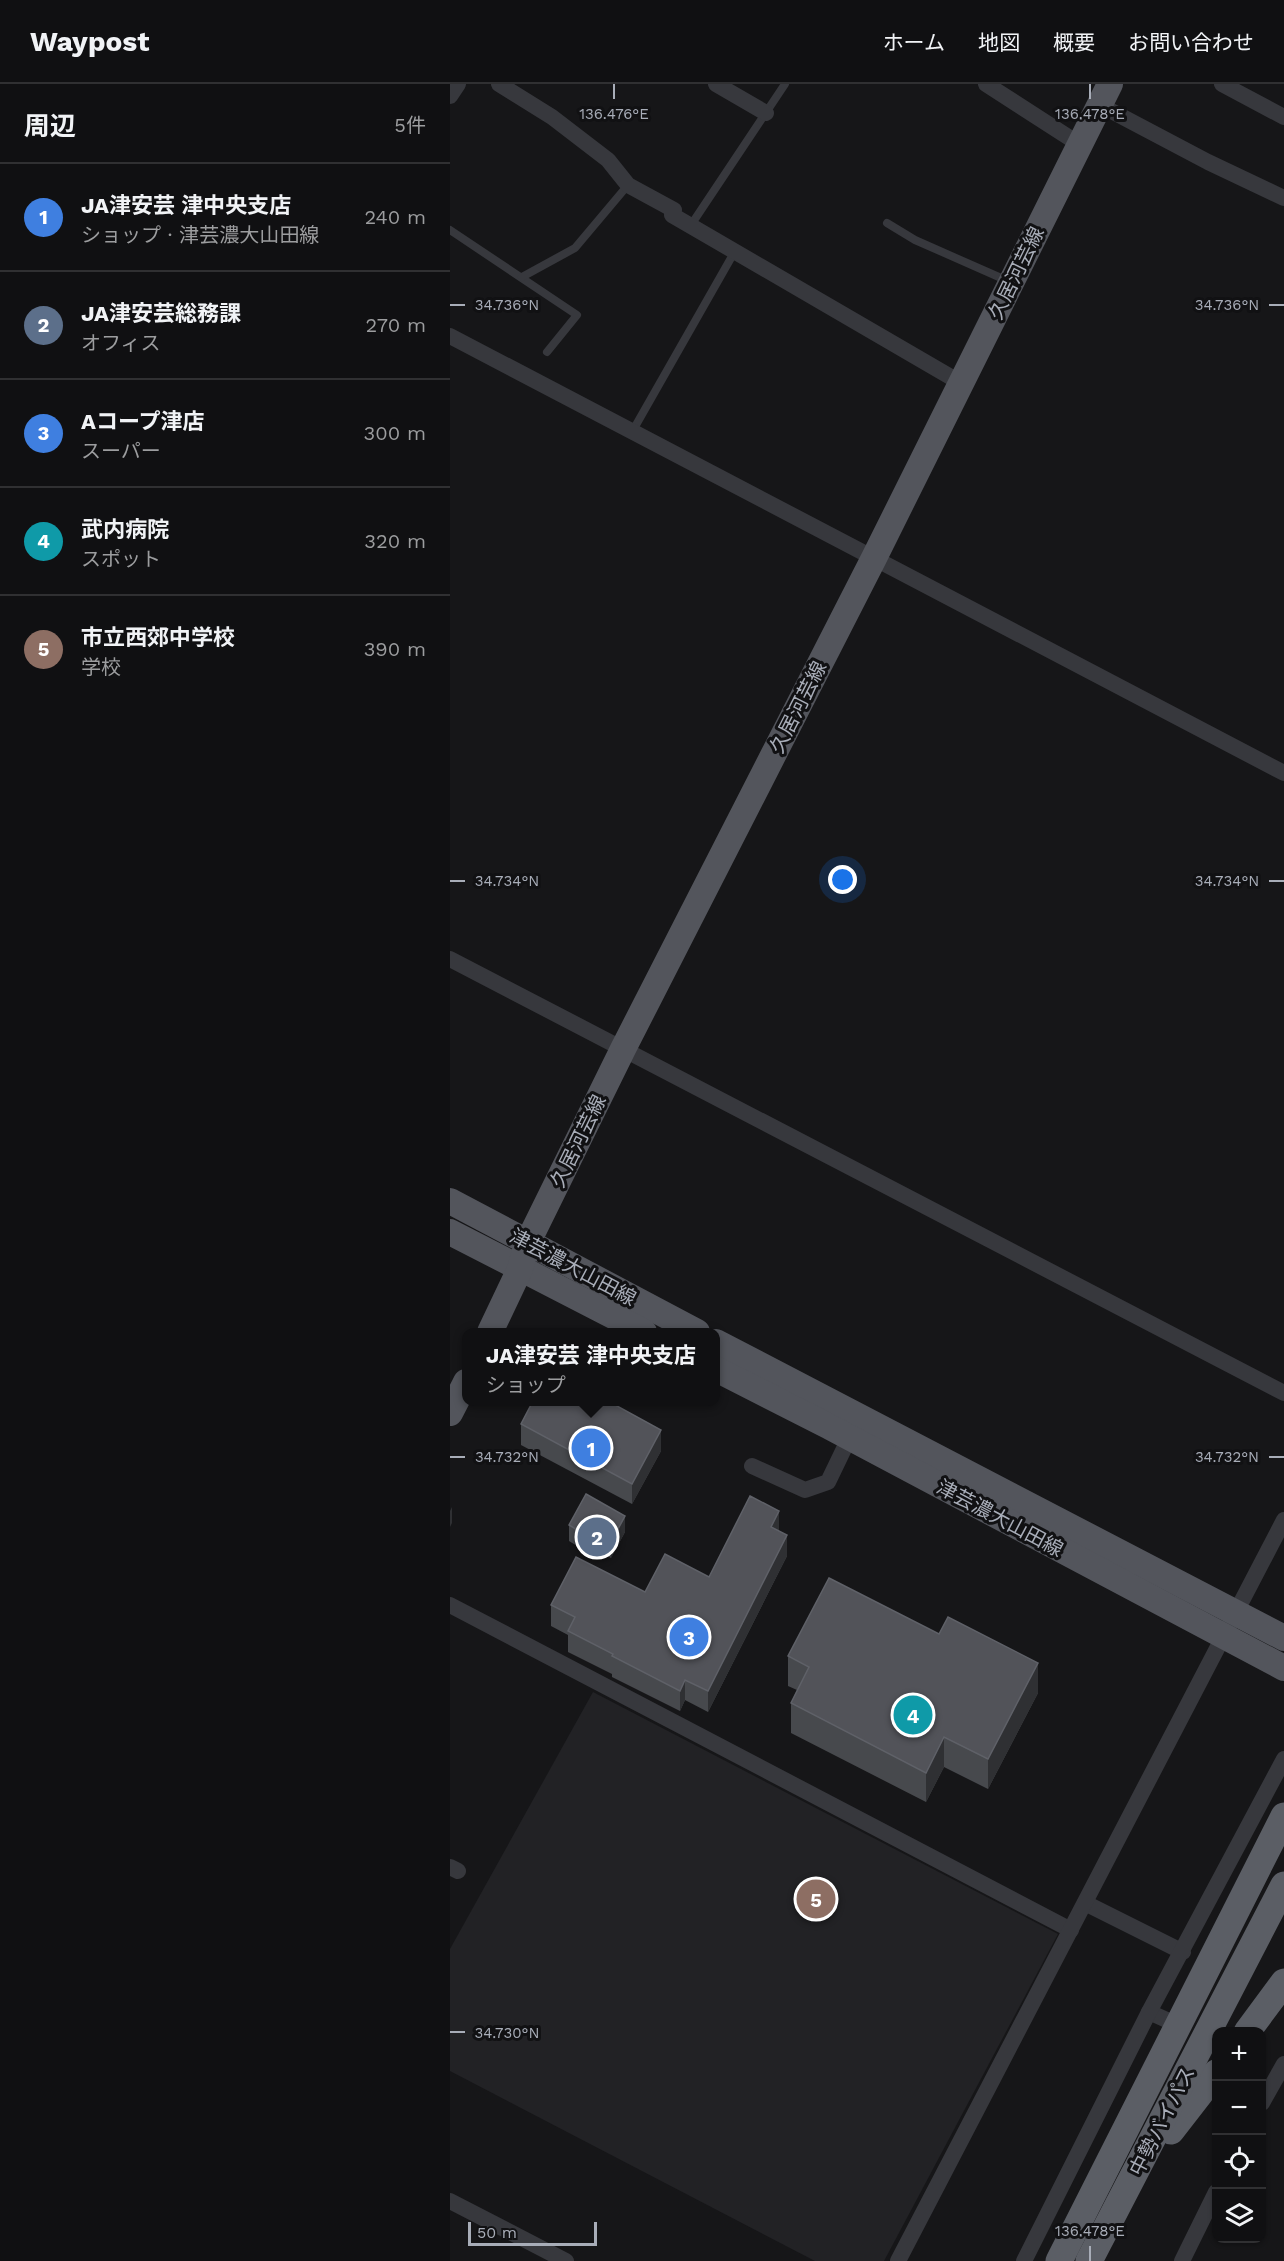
<!DOCTYPE html>
<html lang="ja">
<meta charset="utf-8">
<style>
:root{--surface:#101012;--page:#19191b;--text:#f1f3f6;--muted:#9c9d9f;--line:#303032;--accent:#f2b134}
body{margin:0;font-family:"Work Sans","Noto Sans JP",sans-serif;background:var(--page);color:var(--text)}
.controls{position:absolute;right:18px;bottom:18px;display:grid;overflow:hidden;border-radius:12px;box-shadow:0 2px 4px #0004}
.controls button{width:54px;height:54px;display:grid;place-items:center;padding:0;border:0;border-bottom:2px solid var(--line);background:var(--surface);color:var(--text);font:30px sans-serif}
.scale{position:absolute;left:18px;bottom:15px;width:129px;box-sizing:border-box;padding-left:6px;border:3px solid #a8adb8;border-top:0;font-size:16px;line-height:21px;white-space:nowrap;color:#a8adb8;-webkit-text-stroke:4px #111113;paint-order:stroke}
.you{position:absolute;left:393px;top:796px;width:21px;height:21px;margin:-15px;border:4px solid #fff;border-radius:50%;background:#1a73e8;box-shadow:0 0 0 9px #1a73e833}
.badge{display:grid;place-items:center;width:39px;height:39px;border-radius:50%;background:var(--accent);color:#fff;font-size:20px;font-weight:700}
.pin{position:absolute;translate:-50% -50%;border:3px solid #fff;box-shadow:0 2px 6px #0006}
.popup{position:absolute;left:12px;top:1244px;width:258px;height:78px;box-sizing:border-box;display:grid;place-content:center;border-radius:12px;background:var(--surface);filter:drop-shadow(0 2px 4px #0005);font-size:20px;white-space:nowrap;color:var(--muted)}
.popup b{font-size:22px;color:var(--text)}
.popup::after{content:'';position:absolute;left:50%;top:100%;margin-left:-12px;border:12px solid transparent;border-top-color:var(--surface)}
.list{margin:0;padding:0;list-style:none}
h2{display:flex;justify-content:space-between;align-items:center;height:78px;margin:0;padding:0 24px;font-size:26px}
h2 small{font-size:20px;font-weight:400;color:var(--muted)}
.list li{display:grid;grid-template-columns:39px 1fr auto;gap:18px;align-items:center;box-sizing:border-box;height:108px;padding:0 24px;border-top:2px solid var(--line)}
.list b{display:block;font-size:22px;white-space:nowrap}
.list p{margin:0;font-size:20px;white-space:nowrap;color:var(--muted)}
.list em{font-size:20px;font-style:normal;color:var(--muted)}
.icon{flex:none;width:33px;height:33px;fill:none;stroke:currentColor;stroke-width:2;stroke-linecap:round;stroke-linejoin:round}
.map{position:relative;flex:none;width:834px;height:2177px;overflow:hidden}
header{display:flex;align-items:center;gap:36px;box-sizing:border-box;height:84px;padding:0 30px;background:var(--surface);border-bottom:2px solid var(--line)}
header strong{font-size:28px}
nav{display:flex;gap:33px;margin-inline-start:auto;font-size:21px}
main{display:flex}
aside{flex:1;background:var(--surface)}
.map>svg:first-child{display:block}
</style>
<header>
<strong>Waypost</strong>
<nav><a>ホーム</a><a>地図</a><a>概要</a><a>お問い合わせ</a></nav>
</header>
<main>
<aside>
<h2>周辺<small>5件</small></h2>
<ul class="list">
<li><span class="badge" style="background:#3f7fe0">1</span><div><b>JA津安芸 津中央支店</b><p>ショップ · 津芸濃大山田線</p></div><em>240 m</em></li>
<li><span class="badge" style="background:#5c6f8a">2</span><div><b>JA津安芸総務課</b><p>オフィス</p></div><em>270 m</em></li>
<li><span class="badge" style="background:#3f7fe0">3</span><div><b>Aコープ津店</b><p>スーパー</p></div><em>300 m</em></li>
<li><span class="badge" style="background:#0f9aa8">4</span><div><b>武内病院</b><p>スポット</p></div><em>320 m</em></li>
<li><span class="badge" style="background:#8d6e63">5</span><div><b>市立西郊中学校</b><p>学校</p></div><em>390 m</em></li>
</ul>
</aside>
<div class="map">
<svg width="834" height="2177" viewBox="0 0 834 2177">
<rect width="100%" height="100%" fill="#161618"/>
<path fill="#222225" d="M143 1608 608 1850 434 2177H365L0 1987V1865Z"/>
<g fill="none" stroke-linecap="round" stroke-linejoin="round">
<g stroke="#37383d" stroke-width="8">
<path d="M437 139 465 156 558 197"/>
<path d="M241 141 335 0"/>
<path d="M0 146 127 231 97 268"/>
<path d="M72 193 125 164 178 101"/>
<path d="M182 348 285 167"/>
</g>
<g stroke="#37383d" stroke-width="16">
<path d="M49 0 102 33 158 76 178 101 224 126 222 131 511 299"/>
<path d="M266 0 316 29"/>
<path d="M536 0 629 60"/>
<path d="M772 0 834 33"/>
<path d="M0 12 8 0"/>
<path d="M650 21 758 78 834 114"/>
<path d="M0 252 834 689"/>
<path d="M0 875 834 1309"/>
<path d="M302 1382 355 1406 378 1398 404 1344"/>
<path d="M0 1521 621 1846"/>
<path d="M0 1783 8 1787"/>
<path d="M635 1819 733 1868"/>
<path d="M699 1928 730 1942"/>
<path d="M812 2019 834 1980"/>
<path d="M0 2117 116 2177"/>
<path d="M448 2177 834 1436"/>
<path d="M574 2177 699 1928 834 1675"/>
<path d="M732 2177 766 2108"/>
</g>
<g stroke="#53555c" stroke-width="26">
<path d="M0 1117 247 1248"/>
<path d="M0 1148 194 1248"/>
<path d="M40 1248 70 1185 77 1160 173 965 424 474 660 0"/>
<path d="M266 1258 834 1554"/>
<path d="M266 1285 378 1342 834 1584"/>
<path d="M0 1329 16 1298"/>
</g>
<g stroke="#5b5e65" stroke-width="27">
<path d="M797 1948 834 1898"/>
<path d="M721 2047 766 1989"/>
<path d="M609 2177 834 1732"/>
<path d="M639 2177 834 1801"/>
</g>
</g>
<g fill="#47494d">
<path d="M71 1340 211 1367 182 1420 71 1361Z"/>
<path d="M119 1441 175 1448 161 1474 135 1459 132 1465 119 1457Z"/>
<path d="M329 1447 337 1472 258 1628 235 1616 230 1627 162 1593V1590L118 1568V1551L101 1542V1521L195 1508 259 1493Z"/>
<path d="M338 1572 588 1609 538 1705 494 1683 476 1718 341 1649V1619L347 1606 338 1602Z"/>
</g>
<g fill="#2f3033">
<path d="M211 1346V1367L182 1420V1400Z"/>
<path d="M2 1423V1439L0 1443V1427Z"/>
<path d="M329 1427V1448L321 1443Z"/>
<path d="M175 1432V1448L161 1474V1458Z"/>
<path d="M135 1443V1459L132 1465V1449Z"/>
<path d="M337 1451V1472L258 1628V1607Z"/>
<path d="M588 1579V1609L538 1705V1675Z"/>
<path d="M235 1596V1616L230 1627V1607Z"/>
<path d="M494 1653V1683L476 1718V1689Z"/>
</g>
<g fill="#525359" stroke="#5f6168" stroke-width="1.5">
<path d="M83 1317H158L211 1346 182 1400 71 1340Z"/>
<path d="M136 1410 175 1432 161 1458 135 1443 132 1449 119 1441Z"/>
<path d="M300 1412 329 1427 321 1443 337 1451 258 1607 235 1596 230 1607 162 1572 163 1570 118 1547 125 1533 101 1521 126 1473 195 1508 215 1470 259 1493Z"/>
<path d="M379 1494 489 1550 498 1533 588 1579 538 1675 494 1653 476 1689 341 1619 359 1583 338 1572Z"/>
</g>
<path fill="none" stroke="#a8adb8" stroke-width="2" d="M164 0V15M640 0V15M0 221H15M819 221H834M0 797H15M819 797H834M0 1373H15M819 1373H834M0 1948H15M640 2162V2177"/>
<g text-anchor="middle" stroke-width="6" stroke-linejoin="round" paint-order="stroke">
<g font-size="20" fill="#a8adb8" stroke="#111113">
<text transform="translate(566 189) rotate(-64)" y="7">久居河芸線</text>
<text transform="translate(348 623) rotate(-63)" y="7">久居河芸線</text>
<text transform="translate(128 1057) rotate(-64)" y="7">久居河芸線</text>
<text transform="translate(123 1183) rotate(28)" y="7">津芸濃大山田線</text>
<text transform="translate(550 1434) rotate(28)" y="7">津芸濃大山田線</text>
<text transform="translate(712 2037) rotate(-63)" y="7">中勢バイパス</text>
</g>
</g>
<g font-size="15" text-anchor="middle" fill="#a8adb8" stroke="#111113" stroke-width="6" stroke-linejoin="round" paint-order="stroke">
<text x="164" y="35">136.476°E</text>
<text x="640" y="35">136.478°E</text>
<text x="57" y="226">34.736°N</text>
<text x="777" y="226">34.736°N</text>
<text x="57" y="802">34.734°N</text>
<text x="777" y="802">34.734°N</text>
<text x="57" y="1378">34.732°N</text>
<text x="777" y="1378">34.732°N</text>
<text x="57" y="1954">34.730°N</text>
<text x="640" y="2152">136.478°E</text>
</g>
</svg>
<div class="controls">
<button>+</button>
<button>−</button>
<button><svg class="icon" aria-label="locate" viewBox="0 0 24 24"><circle cx="12" cy="12" r="6"/><path d="M12 2v4M12 18v4M2 12h4M18 12h4"/></svg></button>
<button><svg class="icon" aria-label="layers" viewBox="0 0 24 24"><path d="M12 4l9 5-9 5-9-5zM3 14l9 5 9-5"/></svg></button>
</div>
<div class="scale">50 m</div>
<div class="you"></div>
<div class="pin badge" style="left:141px;top:1364px;background:#3f7fe0">1</div>
<div class="popup"><b>JA津安芸 津中央支店</b>ショップ</div>
<div class="pin badge" style="left:147px;top:1453px;background:#5c6f8a">2</div>
<div class="pin badge" style="left:239px;top:1553px;background:#3f7fe0">3</div>
<div class="pin badge" style="left:463px;top:1631px;background:#0f9aa8">4</div>
<div class="pin badge" style="left:366px;top:1815px;background:#8d6e63">5</div>
</div>
</main>
